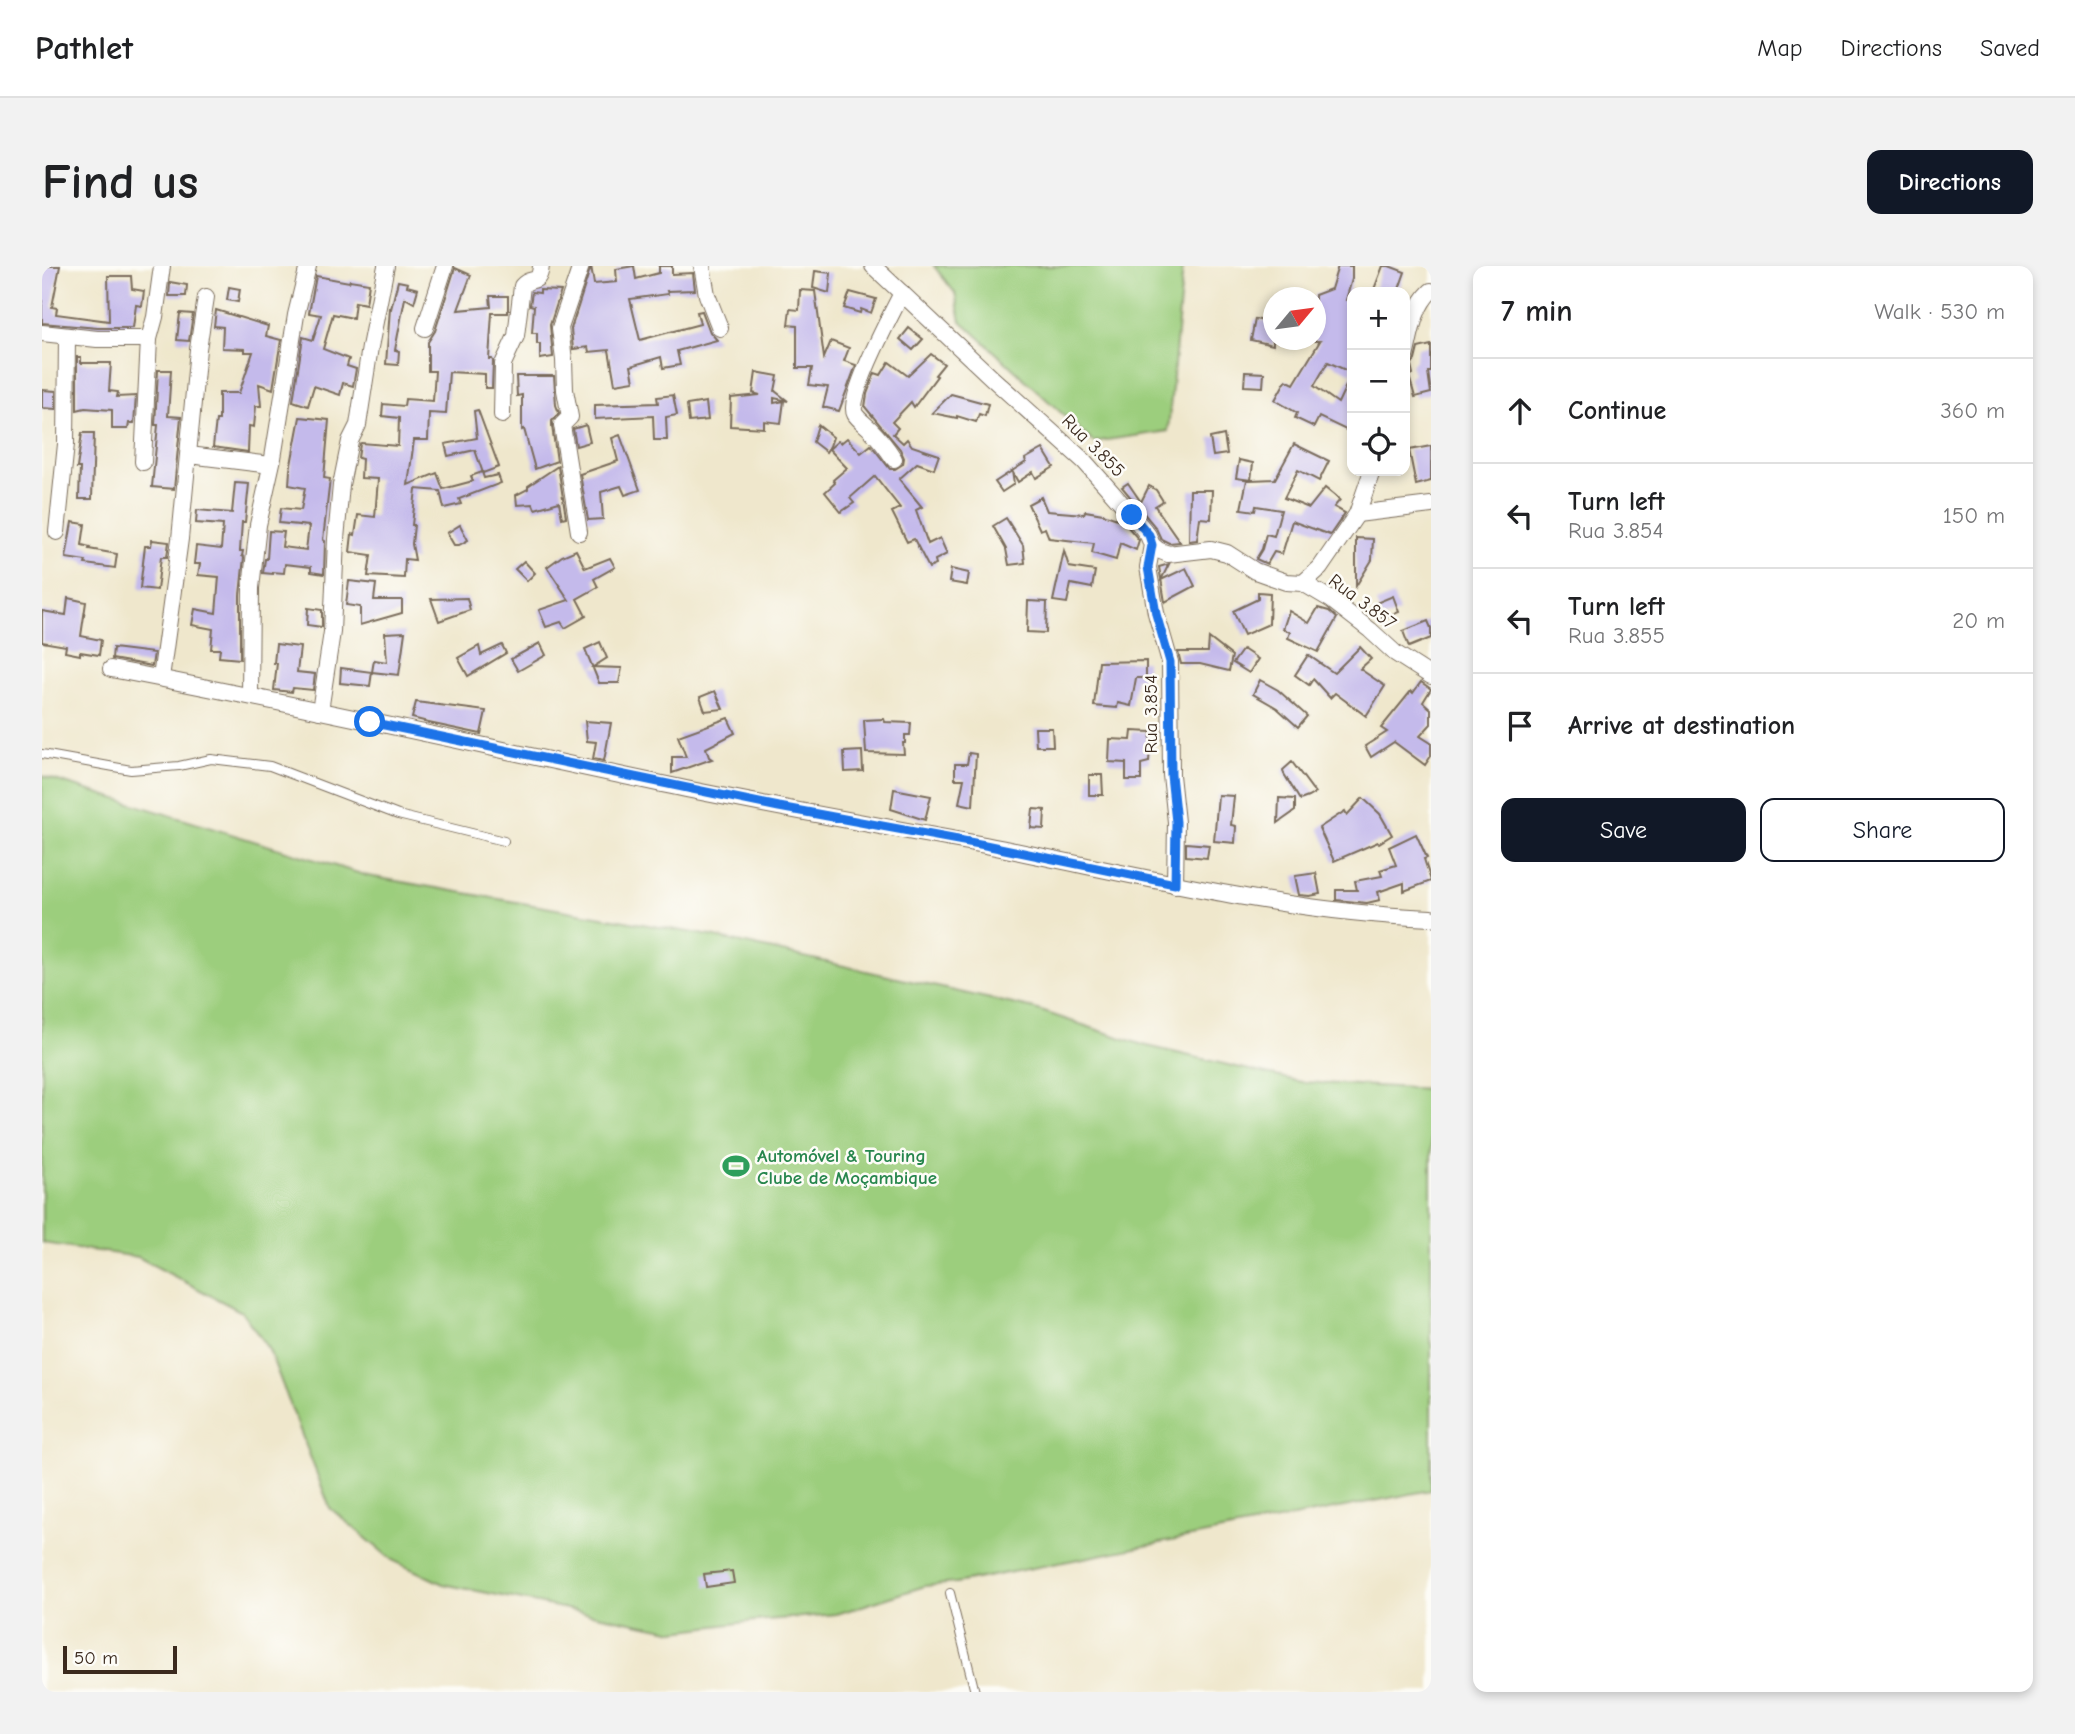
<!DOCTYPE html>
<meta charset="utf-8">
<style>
:root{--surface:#fff;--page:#f2f2f2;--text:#202124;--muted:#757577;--line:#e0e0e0;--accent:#111827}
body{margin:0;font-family:"Comic Neue",sans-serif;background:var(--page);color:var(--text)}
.controls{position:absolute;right:21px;top:21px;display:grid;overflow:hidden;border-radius:14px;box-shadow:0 4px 10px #0003}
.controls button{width:63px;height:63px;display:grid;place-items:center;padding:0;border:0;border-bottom:2px solid var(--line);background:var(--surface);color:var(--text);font:35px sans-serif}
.compass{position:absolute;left:1221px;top:21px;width:63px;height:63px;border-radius:50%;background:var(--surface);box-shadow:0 4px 10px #0003;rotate:61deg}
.scale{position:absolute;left:21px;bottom:18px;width:114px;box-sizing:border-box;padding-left:7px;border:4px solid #3b2a1e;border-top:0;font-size:19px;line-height:24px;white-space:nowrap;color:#3b2a1e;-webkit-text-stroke:5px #fdfcf7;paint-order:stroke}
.stop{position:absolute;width:21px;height:21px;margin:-16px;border:5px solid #1a73e8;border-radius:50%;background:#fff}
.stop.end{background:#1a73e8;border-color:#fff;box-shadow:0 2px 7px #0008}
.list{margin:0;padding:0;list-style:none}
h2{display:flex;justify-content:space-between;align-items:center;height:91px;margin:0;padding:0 28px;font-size:30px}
h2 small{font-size:23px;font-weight:400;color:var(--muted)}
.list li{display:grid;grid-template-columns:46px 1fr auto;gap:21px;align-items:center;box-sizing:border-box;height:105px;padding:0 28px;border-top:2px solid var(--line)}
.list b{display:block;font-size:26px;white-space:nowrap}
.list p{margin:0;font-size:23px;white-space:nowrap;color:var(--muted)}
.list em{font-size:23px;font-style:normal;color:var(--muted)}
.actions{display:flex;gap:14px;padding:21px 28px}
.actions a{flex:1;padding:16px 0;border:2px solid var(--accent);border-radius:14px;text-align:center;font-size:24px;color:var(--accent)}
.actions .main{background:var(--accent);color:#fff}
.icon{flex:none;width:38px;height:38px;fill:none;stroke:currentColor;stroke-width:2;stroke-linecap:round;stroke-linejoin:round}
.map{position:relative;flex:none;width:1389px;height:1426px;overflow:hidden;border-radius:14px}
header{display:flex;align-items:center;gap:42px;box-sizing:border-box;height:98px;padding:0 35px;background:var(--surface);border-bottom:2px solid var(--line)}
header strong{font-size:33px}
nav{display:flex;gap:38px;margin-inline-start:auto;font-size:24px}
.intro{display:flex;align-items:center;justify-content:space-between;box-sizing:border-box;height:168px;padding:0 42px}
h1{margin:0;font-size:49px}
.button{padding:18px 32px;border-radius:14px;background:var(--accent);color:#fff;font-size:24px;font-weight:700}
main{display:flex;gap:42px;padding:0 42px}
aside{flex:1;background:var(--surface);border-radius:14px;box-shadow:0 4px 10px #0003}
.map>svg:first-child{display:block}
</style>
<header>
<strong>Pathlet</strong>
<nav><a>Map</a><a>Directions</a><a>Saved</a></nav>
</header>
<div class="intro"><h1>Find us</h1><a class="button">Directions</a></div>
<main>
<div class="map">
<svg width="1389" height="1426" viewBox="0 0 1389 1426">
<rect width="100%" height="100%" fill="#fdfcf7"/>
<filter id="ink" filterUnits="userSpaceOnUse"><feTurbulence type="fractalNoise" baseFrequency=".0143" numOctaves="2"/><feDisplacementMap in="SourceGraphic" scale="14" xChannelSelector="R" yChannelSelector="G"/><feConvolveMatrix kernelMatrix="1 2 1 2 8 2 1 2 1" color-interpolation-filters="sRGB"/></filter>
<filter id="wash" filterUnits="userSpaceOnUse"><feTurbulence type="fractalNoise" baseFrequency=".00686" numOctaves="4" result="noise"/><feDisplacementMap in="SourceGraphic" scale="28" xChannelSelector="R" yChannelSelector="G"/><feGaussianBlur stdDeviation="1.57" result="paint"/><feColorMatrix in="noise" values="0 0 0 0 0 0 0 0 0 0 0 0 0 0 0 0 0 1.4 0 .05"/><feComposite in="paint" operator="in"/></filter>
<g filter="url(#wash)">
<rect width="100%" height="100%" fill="#efe7cc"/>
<g fill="#9cce7d" stroke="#6c7c4e" stroke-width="2">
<path d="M892 0H1141L1126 165 1051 176 919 55 913 27Z"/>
<path d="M0 510 326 610 669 670 993 743 1101 779 1259 816 1389 823V1224L914 1317 883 1320 795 1348 713 1355 633 1365 401 1318 350 1294 288 1242 227 1084 200 1046 96 991 0 977Z"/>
</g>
<g id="blocks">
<g fill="#c4baeb" fill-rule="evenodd">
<path d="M0 0H18L10 41 15 42 14 48 67 55 66 10H89L90 23 102 25 100 40 94 39 91 62H56L0 57Z"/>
<path d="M549 0 552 18 575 16 574 3 592 0 594 13 617 7V0H630V8L651 7 653 24 625 25 626 28 588 33 598 74 658 58 655 46 660 45 668 66 675 74 635 85 638 99 621 102 619 91 589 100 592 115 573 118 567 84 547 86 546 81 531 83 529 63Z"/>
<path d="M1296 0H1310V13L1304 34 1310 35V155L1306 165 1277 151 1272 161 1253 152 1255 147 1233 134 1244 114 1252 118 1278 75H1273V29L1289 23ZM1286 96 1310 107 1296 137 1272 120Z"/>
<path d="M1341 0H1347L1363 6 1356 26H1331Z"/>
<path d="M413 2 429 9 416 44 449 41 448 30H466V47H450L447 93H450L451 95 450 122H443V108L407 106 404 148 387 147 386 174H372L366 219 395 207 401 223 431 215 429 210 440 206 442 212 456 209 459 217 417 233 419 238 402 242 398 225 374 223 370 259H372L370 278 373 294 363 293 362 312 326 310 329 289 308 286 310 268 313 269 316 249 333 251 336 213 319 212 320 193 316 192 318 178 319 177 356 180 357 152 340 150 341 138 362 140 363 133 391 135 393 105H386V76L393 65Z"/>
<path d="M773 5 789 7 787 27 771 22Z"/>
<path d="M274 10 307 16 308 14 327 17 324 38 313 36 311 52 291 48 281 83 307 93 305 100 314 103 311 120 301 117 298 129 272 120 266 140 251 135 261 71 271 74 279 49 267 47Z"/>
<path d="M356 15 366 17 365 20 376 23 372 37 363 32 353 84 357 85 356 99 344 98 348 42 349 43Z"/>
<path d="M128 16 145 19 144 30H127Z"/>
<path d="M187 21 198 23 196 36 185 34Z"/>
<path d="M498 24 519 25 508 59 511 91 498 93V78H495V67H490L492 40 488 39 490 26 498 27Z"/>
<path d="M758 24 773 25 782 92 789 75 807 82 802 95 814 99 797 145 781 141 786 121 767 119 770 102H755V60L746 59 748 43 757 44Z"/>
<path d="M808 26 834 33 829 47 819 43 818 47 802 42Z"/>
<path d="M174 44 226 60 224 70 239 74 231 123 217 118 219 140H214L212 161 207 160 206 186 171 181 174 154H177V127H197L211 86H203V83L180 82 181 61 172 60Z"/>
<path d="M138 47 151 48 147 75 135 74Z"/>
<path d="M1213 53 1231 57V79L1209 74Z"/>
<path d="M867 62 881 73 871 84 858 73Z"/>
<path d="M1389 79V106H1386L1389 127 1373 131 1367 110 1371 108 1369 99 1373 94 1376 82Z"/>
<path d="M889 88 902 98 893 109 895 110 872 141 869 136 850 156 856 162 851 168 861 177 865 173 870 180 897 189 892 203 875 197 857 213 880 241 874 244 886 278 898 272 905 288 893 294 894 299 887 302 872 273 865 276 850 246 858 242 833 210 808 232 812 237 799 246 783 226 793 217 791 214 805 202 787 183 796 175 799 177 805 172 819 187 829 179 848 203H853L861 198 862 192 858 183 823 141 825 128 833 107 839 109 847 96 866 110Z"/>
<path d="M35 91H39V97H69L67 125 76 126 75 131 94 130 92 157H87L86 163H70V144L43 142 35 144Z"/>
<path d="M116 104H129L126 150 139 151 132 223 110 221 116 159H113Z"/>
<path d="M714 106 736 110 733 125 746 135 732 132V137L742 135 739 157 722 155V162L688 160 689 132 718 129 711 127Z"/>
<path d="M1203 106 1222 107 1221 121 1202 120Z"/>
<path d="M474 110H512L514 139 517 147 510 155V160L515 195 493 203 482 163 480 164V129L475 130Z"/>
<path d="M0 124 14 125V143L0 142Z"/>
<path d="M909 128 946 138 943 150 937 148 934 156 915 150V152L890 147Z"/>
<path d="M631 129 635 149 624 151 625 174H612L611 150 553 153V139L616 137 615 131Z"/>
<path d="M664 136 666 154 647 156 645 139Z"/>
<path d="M436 144 457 201 441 207 433 184 406 190 403 178 435 172 432 145Z"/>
<path d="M258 151 287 154 282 212 288 213 281 274 283 275 282 308 269 306V301L243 298 242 307 231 306V308L221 307 223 293H225L227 265 242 266 240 281 264 284 267 260 237 257 239 242 259 244 263 222 247 219 248 204Z"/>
<path d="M544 159 548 176 534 180 531 163Z"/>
<path d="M776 159 791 171 788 180 784 186 771 176Z"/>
<path d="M40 167H52L50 233H37L38 202H35Z"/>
<path d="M578 169 598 224 583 229 579 220 559 226 561 253 546 254 538 208 576 195 570 172Z"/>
<path d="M1182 169 1185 188 1171 190 1168 172Z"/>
<path d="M1252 178 1287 195 1277 215 1256 204 1242 232 1267 242 1283 222 1298 234 1292 241 1303 247 1288 269 1250 255 1240 288 1232 286 1225 298 1214 293 1220 283 1224 268 1232 270 1239 244 1214 240 1213 245 1199 243 1205 214H1209L1194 212 1197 194 1211 197 1209 214 1233 213Z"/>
<path d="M1389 180V215L1374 219 1367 184Z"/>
<path d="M1001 183 1012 201 994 212 991 206 976 216 970 205 984 196 983 193Z"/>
<path d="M516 200 524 251 520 252 517 236 493 243 491 238 475 239 474 229 486 223V220Z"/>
<path d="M970 205 972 218 960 226 953 216Z"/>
<path d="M193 217 207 218 203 256H200L198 285H201L200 290 202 291 198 329V393L177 391 178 383H169L171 363 150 359 153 343 174 347 177 311 156 309 158 298H152L154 280 179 283 181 259 154 257 155 244 190 247Z"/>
<path d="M1086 217 1099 236 1107 220 1114 224 1121 235 1113 240 1138 276 1127 277 1119 273 1114 262 1080 221Z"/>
<path d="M1148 224H1170L1169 253 1158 252 1155 274 1147 275Z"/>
<path d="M999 231 1005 245 1042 248 1043 245 1061 248 1081 255 1097 274 1094 284 1078 277 1074 294 1050 287 1052 277 1007 272 1003 262 998 264 986 238Z"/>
<path d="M964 252 981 279 983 297 967 299 964 283 951 260Z"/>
<path d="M30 256 43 258 40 279 48 281 47 283 75 288 73 302 43 298 44 295 24 292Z"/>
<path d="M418 259 426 274 417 279H412L405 267Z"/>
<path d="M1314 272 1331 273 1330 294 1314 320Z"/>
<path d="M110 274 127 276 125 291H119L115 324 98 322 103 280H109Z"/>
<path d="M534 284 543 302 568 292 573 301 552 313 556 321 535 333 544 350 523 362 519 356 504 361 497 344 527 334 505 301 520 290Z"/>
<path d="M1022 285 1027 301 1053 305 1050 322 1029 318 1025 337 1011 335Z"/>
<path d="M482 295 493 307 485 315 473 303Z"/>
<path d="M1127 298 1119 314 1144 302 1153 320 1123 336 1117 301Z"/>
<path d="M909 303 927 307 925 319 907 316Z"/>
<path d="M307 315 334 318 332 334H360V347L318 359V341L304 339Z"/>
<path d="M1216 326 1228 327 1227 358 1202 369 1191 345 1216 333Z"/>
<path d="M1351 330 1357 346 1340 353 1334 337Z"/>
<path d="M26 332 44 336 39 370 59 374 57 389 38 386V389L23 386 24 380 0 376V345L24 349Z"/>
<path d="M425 332 428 344 397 355 389 333Z"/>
<path d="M986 335 1005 336 1004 367 985 366Z"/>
<path d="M266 342 280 344V361L265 359Z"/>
<path d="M1276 342 1287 345 1295 352 1276 386 1246 372 1248 366 1241 363 1247 345 1267 357Z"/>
<path d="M1386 355 1389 362V372L1367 381 1361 365Z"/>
<path d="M363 366 357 409 330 406 332 394 345 396 343 367Z"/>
<path d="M1167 372 1190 390 1187 405 1158 398H1139L1136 386H1166Z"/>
<path d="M558 376 565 392 551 401 580 402 577 417H557L543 383Z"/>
<path d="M498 377 504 389 476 405 469 393Z"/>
<path d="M234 378 258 381 255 406 273 408 271 424 251 422 250 426 232 424 235 397H232Z"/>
<path d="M460 379 464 387 426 410 416 392 437 380 439 389Z"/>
<path d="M1318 381 1329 393 1318 403 1343 420 1324 450 1293 427 1288 432 1271 413 1267 419 1253 409 1266 389 1292 407Z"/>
<path d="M71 382 112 387 110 400 70 393Z"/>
<path d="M1201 383 1216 393 1207 407 1191 397Z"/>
<path d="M1104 395V412H1094L1089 440 1076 437 1075 442 1052 440 1057 396Z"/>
<path d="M299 402 330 406 328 420 298 417Z"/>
<path d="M1218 414 1236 424 1265 450 1256 461 1235 442 1211 428Z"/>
<path d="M1379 416 1389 423 1381 436 1389 443V458L1378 470 1389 477V490L1383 499 1352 476 1329 491 1323 480 1345 466 1339 462 1369 425 1371 427Z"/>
<path d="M673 425 681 443 663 445 658 431Z"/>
<path d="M374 436 444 445 439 468 382 456V455L370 452Z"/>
<path d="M686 452 693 467 664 482 667 491 670 493 630 507V491H644L636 470Z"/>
<path d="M842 453 843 456 869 457 868 469H863V477H861L862 488 824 487 822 454Z"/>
<path d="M543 455 569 457 562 495 551 493 554 476 545 475Z"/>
<path d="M993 462H1010L1011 480H994Z"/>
<path d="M1090 465 1109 466 1107 496 1099 498V514H1084V497L1067 496 1068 473 1089 474Z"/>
<path d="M820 485 821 505 803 506 802 486Z"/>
<path d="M927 487 934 488 931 540 917 537 922 513H913V498H925Z"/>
<path d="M1250 496 1273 527 1266 531 1258 534 1242 508 1241 504Z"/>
<path d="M1047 509H1060L1061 529H1047Z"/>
<path d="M852 523 889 530 883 554 849 543Z"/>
<path d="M1176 529 1192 530 1189 559 1194 560 1193 577 1172 575Z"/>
<path d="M1237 532 1253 533V545L1236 557Z"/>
<path d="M1321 532 1338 548 1350 569 1337 577 1336 576 1292 595 1277 562 1303 545 1305 549Z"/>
<path d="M991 543 1003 544 1002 563 989 562Z"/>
<path d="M1374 568 1385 592 1382 593 1389 615 1362 625V617L1336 626 1338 634 1325 637 1294 634V624H1315L1313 615 1340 610 1338 604 1354 599 1347 581Z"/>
<path d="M1144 577 1167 579 1165 592 1144 590Z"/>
<path d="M1274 607 1278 628 1268 630 1257 629 1253 610Z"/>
<path d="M690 1305 692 1317 664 1321 662 1308Z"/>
</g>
</g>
</g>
<g filter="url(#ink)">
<use href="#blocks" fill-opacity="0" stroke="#7a6c5b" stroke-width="2"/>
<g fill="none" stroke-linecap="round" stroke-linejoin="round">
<g stroke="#7a6c5b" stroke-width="10">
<g id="service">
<path d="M0 488 89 504 137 500 169 493 228 500 356 549 462 575"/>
<path d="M908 1327 933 1426"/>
</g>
</g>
<g stroke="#7a6c5b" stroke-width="18">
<g id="minor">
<path d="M660 0 665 29 678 62"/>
<path d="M831 0 951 113 1042 195 1090 249 1106 269 1110 279 1116 284 1126 288 1169 283 1185 287 1213 305 1244 316 1261 317 1288 333 1328 364 1353 387 1389 410"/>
<path d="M383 62 403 0"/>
<path d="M0 67 55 73H107"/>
<path d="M1363 91C1369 68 1371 42 1389 25"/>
<path d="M460 149 461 98 474 70 480 20C489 9 497 21 499 0"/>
<path d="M147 189 229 199"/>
<path d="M852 193C845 182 837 172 828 163 823 158 816 153 813 148 804 133 851 45 860 27"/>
<path d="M101 196 107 73 113 51 120 0"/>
<path d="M1315 248 1389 239"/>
<path d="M15 266 24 178 25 70"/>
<path d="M537 266 520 159 528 151 523 124 522 94 518 62 539 0"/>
<path d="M1110 279 1106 301 1114 347 1128 396 1129 509 1134 556 1133 619"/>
<path d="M1261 317 1278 302 1315 248 1330 205"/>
<path d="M69 403C261 439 452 483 644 523 744 543 843 561 943 579 1091 608 1237 646 1389 652"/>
<path d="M119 412 138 273 156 83 164 31"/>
<path d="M208 430 209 322 216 259 231 192 254 49 266 0"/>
<path d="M278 445 290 366 294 273 299 219 308 175 316 159 328 81 344 0"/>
</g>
</g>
<use href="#service" stroke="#fff" stroke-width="8"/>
<use href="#minor" stroke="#fff" stroke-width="16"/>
</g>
</g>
<g fill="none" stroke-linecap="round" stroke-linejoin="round" filter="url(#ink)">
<path stroke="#1a73e8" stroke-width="9" d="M328 456 737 541 943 579 1133 618 1134 556 1129 509 1128 396 1114 348 1106 301 1110 279 1107 269 1090 249"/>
</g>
<defs>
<g id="stadium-bare" transform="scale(2.1)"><path d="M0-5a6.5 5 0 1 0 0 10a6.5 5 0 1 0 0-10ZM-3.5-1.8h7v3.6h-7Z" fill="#2e9e5b" stroke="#fdfcf7" stroke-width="2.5" paint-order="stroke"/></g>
</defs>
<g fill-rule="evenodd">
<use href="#stadium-bare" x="694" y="900"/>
</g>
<g text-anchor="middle" stroke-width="5" stroke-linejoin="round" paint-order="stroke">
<g font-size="19" fill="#3b2a1e" stroke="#fdfcf7">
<text transform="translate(1052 179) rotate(45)" y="7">Rua 3.855</text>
<text transform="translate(1321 335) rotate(37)" y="7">Rua 3.857</text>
<text transform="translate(1108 448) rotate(-90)" y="7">Rua 3.854</text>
</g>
<g font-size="19" font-weight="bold" fill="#27864d" stroke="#fdfcf7" text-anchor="start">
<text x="715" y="896">Automóvel &amp; Touring<tspan x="715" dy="22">Clube de Moçambique</tspan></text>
</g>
</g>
</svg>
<div class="controls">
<button>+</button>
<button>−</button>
<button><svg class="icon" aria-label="locate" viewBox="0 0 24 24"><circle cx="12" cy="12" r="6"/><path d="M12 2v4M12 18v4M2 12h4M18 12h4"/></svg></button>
</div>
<svg class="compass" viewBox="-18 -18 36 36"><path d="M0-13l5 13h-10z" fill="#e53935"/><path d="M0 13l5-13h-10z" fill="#757577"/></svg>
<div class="scale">50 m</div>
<div class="stop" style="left:328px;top:456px"></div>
<div class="stop end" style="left:1090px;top:249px"></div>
</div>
<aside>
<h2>7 min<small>Walk · 530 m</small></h2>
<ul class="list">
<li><svg class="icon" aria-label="ahead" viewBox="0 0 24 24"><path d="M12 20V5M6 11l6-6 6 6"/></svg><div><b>Continue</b></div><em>360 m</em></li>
<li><svg class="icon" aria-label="left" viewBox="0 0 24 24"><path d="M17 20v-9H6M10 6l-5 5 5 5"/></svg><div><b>Turn left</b><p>Rua 3.854</p></div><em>150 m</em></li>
<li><svg class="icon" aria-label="left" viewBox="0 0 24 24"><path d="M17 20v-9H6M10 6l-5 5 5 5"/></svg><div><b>Turn left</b><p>Rua 3.855</p></div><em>20 m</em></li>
<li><svg class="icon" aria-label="arrive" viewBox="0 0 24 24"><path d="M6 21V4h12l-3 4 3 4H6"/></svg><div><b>Arrive at destination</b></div></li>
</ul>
<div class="actions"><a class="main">Save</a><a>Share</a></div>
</aside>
</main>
